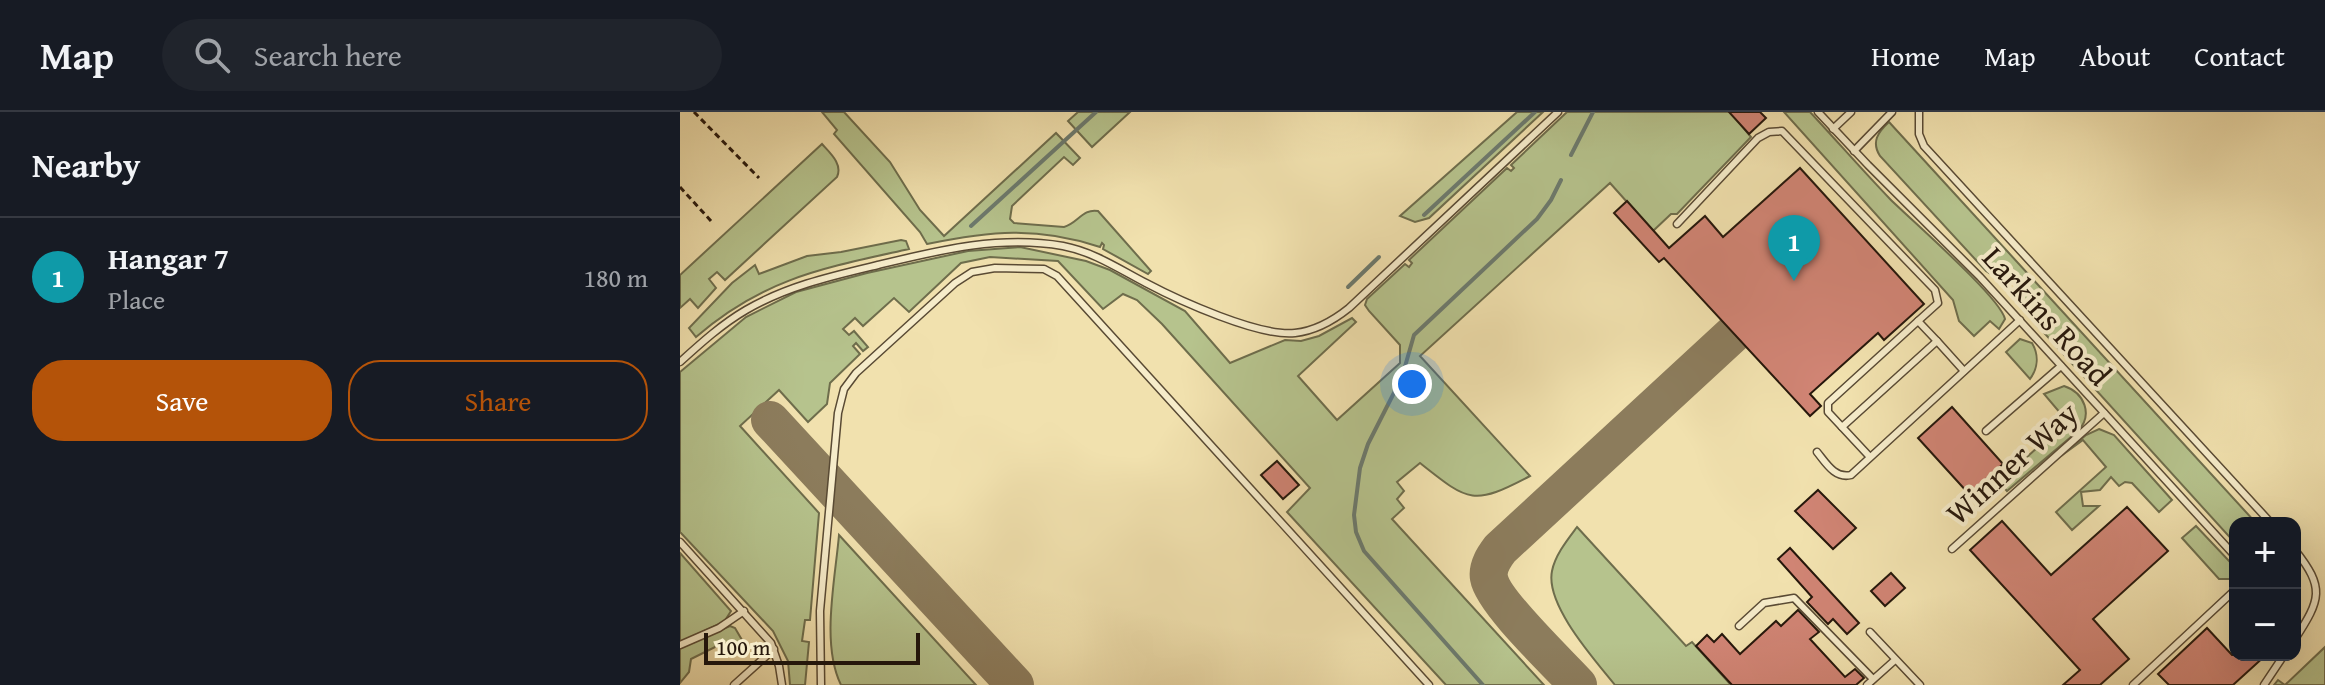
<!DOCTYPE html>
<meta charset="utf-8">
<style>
:root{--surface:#171b24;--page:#20242c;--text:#f1f3f6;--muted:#9ea1a6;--line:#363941;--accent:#b45309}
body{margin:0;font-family:"Gentium Book Plus",serif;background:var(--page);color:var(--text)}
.controls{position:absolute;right:24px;bottom:24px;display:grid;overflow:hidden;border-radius:16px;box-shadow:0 8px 32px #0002}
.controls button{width:72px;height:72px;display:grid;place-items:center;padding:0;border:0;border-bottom:2px solid var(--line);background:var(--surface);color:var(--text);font:40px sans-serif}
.scale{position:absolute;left:24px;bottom:20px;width:216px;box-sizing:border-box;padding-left:8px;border:4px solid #26170b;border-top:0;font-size:22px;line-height:28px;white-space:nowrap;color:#26170b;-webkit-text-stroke:6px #f6ecca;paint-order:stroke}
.you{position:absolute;left:732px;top:272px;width:28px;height:28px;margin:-20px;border:6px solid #fff;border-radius:50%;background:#1a73e8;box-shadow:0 0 0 12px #1a73e833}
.badge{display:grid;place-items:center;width:52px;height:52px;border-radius:50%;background:var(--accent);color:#fff;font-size:26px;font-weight:700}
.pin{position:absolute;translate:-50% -66px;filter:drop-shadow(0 2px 4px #0008)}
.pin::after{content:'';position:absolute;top:42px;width:28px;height:24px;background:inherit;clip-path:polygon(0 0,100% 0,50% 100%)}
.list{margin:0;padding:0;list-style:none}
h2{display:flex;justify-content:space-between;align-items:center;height:104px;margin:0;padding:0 32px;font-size:34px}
h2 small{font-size:26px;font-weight:400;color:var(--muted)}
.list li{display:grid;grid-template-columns:52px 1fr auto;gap:24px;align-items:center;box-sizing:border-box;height:120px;padding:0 32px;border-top:2px solid var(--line)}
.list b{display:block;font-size:30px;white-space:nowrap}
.list p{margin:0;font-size:26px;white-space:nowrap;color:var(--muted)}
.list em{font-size:26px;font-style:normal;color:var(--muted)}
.actions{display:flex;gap:16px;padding:24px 32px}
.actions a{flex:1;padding:18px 0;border:2px solid var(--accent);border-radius:32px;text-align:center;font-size:28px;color:var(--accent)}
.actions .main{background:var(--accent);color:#fff}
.icon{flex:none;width:44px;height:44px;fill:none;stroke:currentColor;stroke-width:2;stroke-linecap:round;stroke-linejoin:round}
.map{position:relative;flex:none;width:1645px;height:573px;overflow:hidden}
header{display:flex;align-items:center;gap:48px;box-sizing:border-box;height:112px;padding:0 40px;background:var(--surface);border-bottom:2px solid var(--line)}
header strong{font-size:38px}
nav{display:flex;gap:44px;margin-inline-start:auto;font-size:28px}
.search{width:560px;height:72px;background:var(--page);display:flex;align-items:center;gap:20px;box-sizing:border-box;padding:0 28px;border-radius:44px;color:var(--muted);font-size:30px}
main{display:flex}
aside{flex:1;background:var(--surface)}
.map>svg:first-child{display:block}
</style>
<header>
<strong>Map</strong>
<div class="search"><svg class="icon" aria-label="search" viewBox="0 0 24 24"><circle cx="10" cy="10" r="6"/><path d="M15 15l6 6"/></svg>Search here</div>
<nav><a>Home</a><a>Map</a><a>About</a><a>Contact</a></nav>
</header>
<main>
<aside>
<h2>Nearby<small></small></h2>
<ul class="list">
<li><span class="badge" style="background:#0f9aa8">1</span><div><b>Hangar 7</b><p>Place</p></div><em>180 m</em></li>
</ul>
<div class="actions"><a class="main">Save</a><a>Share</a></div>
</aside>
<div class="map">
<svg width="1645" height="573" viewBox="0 0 1645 573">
<rect width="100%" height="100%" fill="#f1e1ae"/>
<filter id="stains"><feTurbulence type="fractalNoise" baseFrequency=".0025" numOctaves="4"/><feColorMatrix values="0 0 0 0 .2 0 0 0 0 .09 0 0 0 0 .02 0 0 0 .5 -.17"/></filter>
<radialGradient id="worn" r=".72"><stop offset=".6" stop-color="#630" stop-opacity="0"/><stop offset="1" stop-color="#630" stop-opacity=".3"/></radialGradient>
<g fill="#b6c38d" stroke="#6e6d4c" stroke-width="2">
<path d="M142 0H164L210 50 240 98 264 124 376 21 400 46 393 53 384 45 332 94 330 107 334 111 384 115C397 112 403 96 418 99L471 159 468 162 423 137 424 133 422 131 420 135C357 114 310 119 247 132L240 120 154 22 157 18Z"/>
<path d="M398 0H450L412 35 388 9Z"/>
<path d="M837 0H863L749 106 735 110 720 104Z"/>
<path d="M887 0H1077L1061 13 1071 25 997 102H991L973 119 930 71 740 244 850 364C793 394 789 390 740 351L717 370 724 379 717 387 724 396 712 407 864 573H766L607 400 630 376 482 212 457 188 443 182 423 197 378 149 310 145 281 151 229 200 214 186 183 214 175 206 163 217 169 223 174 219 188 235 183 239 176 231 173 234 180 242 150 271 147 292 128 310 99 278 60 314 139 401 130 508H125L122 529 129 530 125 573H110L108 549 93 519 0 420V260L66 205 116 180 187 161 288 139 340 135 406 149 430 158 505 199 550 251 605 228 621 229 639 224 672 206 676 210 618 264 657 308 720 251V233L689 199 685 193 687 187 725 152 729 155 732 151 729 148 827 56 831 59 834 56 831 53Z"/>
<path d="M1104 0H1130C1157 29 1183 59 1210 87 1231 108 1320 185 1325 207L1319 217 1310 209 1294 224 1279 209 1273 188Z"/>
<path d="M1209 10 1576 411H1555V431L1348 203 1341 187 1346 176 1334 163 1314 164 1306 159 1200 44C1191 30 1198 20 1209 10Z"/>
<path d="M142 32C150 41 163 52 157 65L45 168 37 160 29 167 36 176 18 196 10 187 0 196V163Z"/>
<path d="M221 128 226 129 229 137C144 156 84 166 16 225L9 216 52 171 75 153 79 162 127 144 161 140Z"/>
<path d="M1340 227 1352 231C1359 243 1358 256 1350 267L1326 240Z"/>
<path d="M1384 274C1405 281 1413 303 1398 319L1327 379 1319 370 1387 309 1364 282Z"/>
<path d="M1419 317 1434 323 1492 388 1479 400 1452 371 1445 370 1439 374 1431 365 1420 378 1401 380 1403 394H1419L1392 418 1376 400 1426 355 1403 328 1381 344 1406 323Z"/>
<path d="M1516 414 1551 451 1554 459 1551 467H1539L1502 426Z"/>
<path d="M897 415 1006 534 1012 530 1051 573H935C915 548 865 493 872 459 875 443 888 427 897 415Z"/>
<path d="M159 423 296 573H161C141 532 155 469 159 423Z"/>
<path d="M0 441 51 499 44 510 0 530Z"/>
<path d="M50 514 55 516 62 528 50 536 45 530 11 547 9 560 0 571V536Z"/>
<path d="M1645 535V573H1594L1598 568 1605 573Z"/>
</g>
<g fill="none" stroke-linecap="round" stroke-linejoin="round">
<g stroke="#6c7a6e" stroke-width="4">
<path d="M891 43 913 0"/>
<path d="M744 103 855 0"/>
<path d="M291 114 416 0"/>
<path d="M668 175 699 145"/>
<path d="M803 573 684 439 676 420 674 403 680 356 688 332 722 265 734 223 857 107 871 88 881 68"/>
</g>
<g stroke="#8c7c5c" stroke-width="38">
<path d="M90 308 335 573"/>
<path d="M898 573C879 552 813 490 809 466 807 455 814 445 820 437L1053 222"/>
</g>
</g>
<g fill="#d08474" stroke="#26170b" stroke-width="2">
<path d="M1049 0H1080L1086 6 1069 22Z"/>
<path d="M1120 56 1244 192 1204 228 1198 221 1130 282 1141 294 1130 304 984 146 979 150 934 101 947 89 989 136 1025 104 1043 125Z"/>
<path d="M1272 295 1323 352 1289 382 1238 326Z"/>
<path d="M597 349 619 373 603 387 581 363Z"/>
<path d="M1138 378 1176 416 1153 437 1115 399Z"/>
<path d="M1447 395 1488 439 1413 507 1449 547 1420 573H1383L1400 558 1290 438 1322 409 1371 463Z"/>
<path d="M1110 436 1179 511 1167 522 1153 507 1148 512 1127 490 1132 485 1098 447Z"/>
<path d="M1211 461 1225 476 1205 494 1191 479Z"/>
<path d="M1118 498 1139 520 1130 527 1165 565 1175 557 1184 566 1176 573H1052L1016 534 1027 523 1034 530 1042 522 1060 542 1096 509 1101 514Z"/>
<path d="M1527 516 1552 543H1586L1553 573H1489L1478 562Z"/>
</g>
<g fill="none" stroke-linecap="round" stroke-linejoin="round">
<g stroke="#594a34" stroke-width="9">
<g id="lane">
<path d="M1138 0 1188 53 1300 165 1555 444"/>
<path d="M1239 0V22L1244 34 1591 411"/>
<path d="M1153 17 1171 0"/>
<path d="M1174 39 1212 0"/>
<path d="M997 112 1078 26 1089 20 1102 19 1255 178 1258 191 1238 209 1257 229"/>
<path d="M0 250C21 231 42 212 66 198 107 174 152 164 198 153 260 138 320 123 383 134 414 140 439 157 466 171 498 188 579 225 615 221 634 219 654 208 669 196L878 0"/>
<path d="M1162 315 1148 300V291L1238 209"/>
<path d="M1306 319 1381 254"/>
<path d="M1137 340C1146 351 1155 367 1171 363L1340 208"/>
<path d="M1189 344 1162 315 1257 229 1284 259"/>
<path d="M0 430 91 531 99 554 102 573"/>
<path d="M1272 437 1424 301"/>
<path d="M1615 438C1645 476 1641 487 1615 527"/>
<path d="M1059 514 1084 491 1114 486 1193 567"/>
<path d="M1190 520 1240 573"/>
<path d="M0 533 39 516 64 499"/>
<path d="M54 573 94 537"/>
<path d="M141 573 140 499 158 301 164 277 176 261 275 171 292 160 315 156 364 157 377 164 749 573"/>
<path d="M1187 573 1215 548"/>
<path d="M1453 573 1555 478"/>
<path d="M1584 573 1604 543"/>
</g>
</g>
<g stroke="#26170b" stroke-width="3" stroke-dasharray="6 4" stroke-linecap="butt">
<path d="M14 0 79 66"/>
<path d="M0 75 31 109"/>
</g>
<use href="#lane" stroke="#f6ecca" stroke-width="6"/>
</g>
<g text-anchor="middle" stroke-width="8" stroke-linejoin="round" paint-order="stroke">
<g font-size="32" fill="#26170b" stroke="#f6ecca">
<text transform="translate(1367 204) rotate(48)" y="11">Larkins Road</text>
<text transform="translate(1332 351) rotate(-42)" y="11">Winner Way</text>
</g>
</g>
<rect width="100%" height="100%" filter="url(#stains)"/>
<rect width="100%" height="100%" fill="url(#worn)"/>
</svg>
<div class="controls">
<button>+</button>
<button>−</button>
</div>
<div class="scale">100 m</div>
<div class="you"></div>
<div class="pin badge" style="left:1114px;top:169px;background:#0f9aa8">1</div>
</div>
</main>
